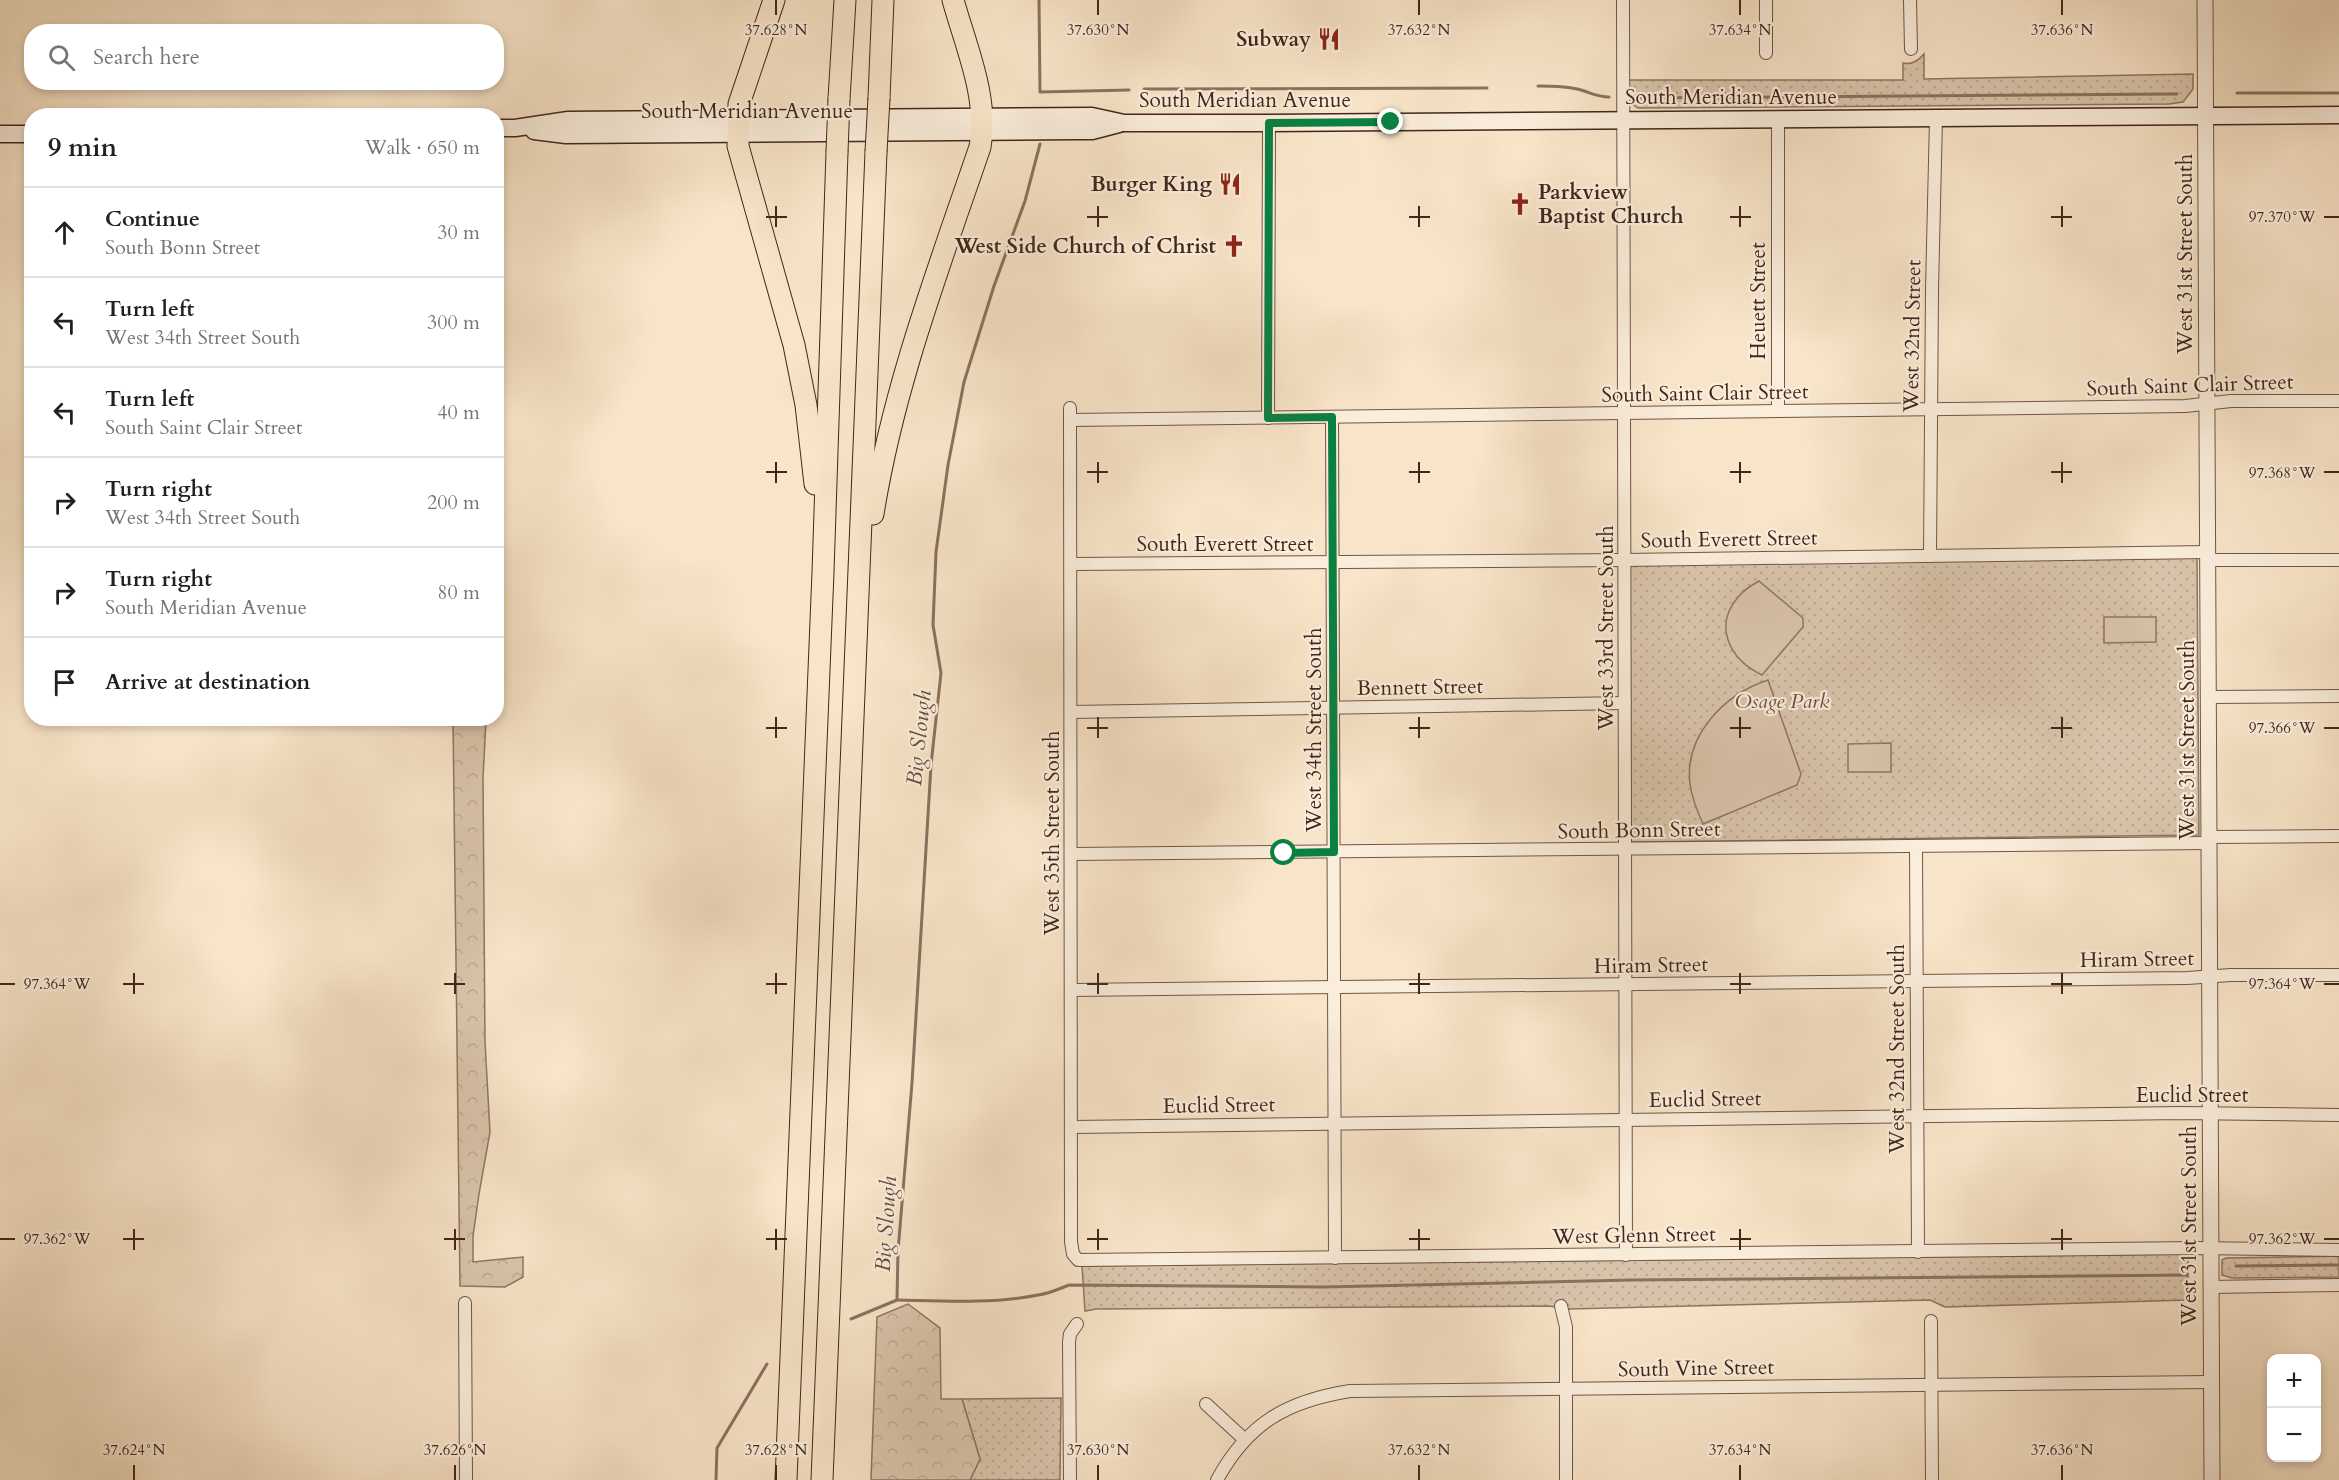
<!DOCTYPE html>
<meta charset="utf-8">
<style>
:root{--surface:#fff;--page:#f6f6f6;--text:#202124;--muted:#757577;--line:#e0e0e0}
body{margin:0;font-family:Cardo,serif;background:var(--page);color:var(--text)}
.controls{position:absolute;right:18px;bottom:18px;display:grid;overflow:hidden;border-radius:12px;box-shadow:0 3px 9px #0003}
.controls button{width:54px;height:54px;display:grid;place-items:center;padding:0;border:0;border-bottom:2px solid var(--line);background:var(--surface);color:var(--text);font:30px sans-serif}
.stop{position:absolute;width:18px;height:18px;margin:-14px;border:4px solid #0b8043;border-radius:50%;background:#fff}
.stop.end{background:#0b8043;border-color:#fff;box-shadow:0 2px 6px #0008}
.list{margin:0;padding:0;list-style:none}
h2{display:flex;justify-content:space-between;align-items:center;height:78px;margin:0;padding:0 24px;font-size:26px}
h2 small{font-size:20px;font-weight:400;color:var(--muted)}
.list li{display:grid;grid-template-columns:39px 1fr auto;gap:18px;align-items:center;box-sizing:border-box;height:90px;padding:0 24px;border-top:2px solid var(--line)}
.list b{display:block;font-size:22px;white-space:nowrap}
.list p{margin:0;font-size:20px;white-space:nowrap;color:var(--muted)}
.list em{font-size:20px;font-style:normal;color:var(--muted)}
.icon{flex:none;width:33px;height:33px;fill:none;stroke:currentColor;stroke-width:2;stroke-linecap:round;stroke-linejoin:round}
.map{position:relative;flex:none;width:2339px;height:1480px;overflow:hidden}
.search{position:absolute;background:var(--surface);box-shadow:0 3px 9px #0003;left:24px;top:24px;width:480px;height:66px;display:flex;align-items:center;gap:15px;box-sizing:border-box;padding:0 21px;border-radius:24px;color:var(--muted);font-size:22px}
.panel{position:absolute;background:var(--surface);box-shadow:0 3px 9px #0003;left:24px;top:108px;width:480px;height:618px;border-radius:24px}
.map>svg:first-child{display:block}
</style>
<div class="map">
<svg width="2339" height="1480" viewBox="0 0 2339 1480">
<defs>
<pattern id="grass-dots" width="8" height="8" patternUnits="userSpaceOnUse" patternTransform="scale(1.5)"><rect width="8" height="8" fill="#d9c4ab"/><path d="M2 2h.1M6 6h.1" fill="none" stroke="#bba893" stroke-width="1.8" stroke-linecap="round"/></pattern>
<pattern id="forest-crowns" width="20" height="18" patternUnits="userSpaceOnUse" patternTransform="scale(1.5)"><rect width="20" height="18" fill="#d9c4ab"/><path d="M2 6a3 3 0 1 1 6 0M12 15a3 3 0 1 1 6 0" fill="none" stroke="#bba893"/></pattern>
</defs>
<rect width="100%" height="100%" fill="#f8e4c8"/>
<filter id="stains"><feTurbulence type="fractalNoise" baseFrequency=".00333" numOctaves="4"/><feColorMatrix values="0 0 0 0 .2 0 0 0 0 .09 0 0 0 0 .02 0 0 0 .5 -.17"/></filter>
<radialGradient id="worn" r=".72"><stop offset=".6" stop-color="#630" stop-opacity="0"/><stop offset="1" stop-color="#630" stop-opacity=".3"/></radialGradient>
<g fill="url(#grass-dots)" stroke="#8e7564" stroke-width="1.5">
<path d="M1924 54V79L2193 74V89L2183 102 2169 104 1638 108 1629 102V80H1903V63C1911 65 1918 61 1924 54Z"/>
<path d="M2197 558 2199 835 1631 842 1630 564Z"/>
<path d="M2188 1254V1300L1945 1307 1930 1300 1569 1309 1549 1306 1096 1309 1085 1311 1082 1266Z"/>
<path d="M2339 1256V1277L2232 1278 2222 1275V1260L2226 1258Z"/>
<path d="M1061 1398 1060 1480H970L980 1459 962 1399Z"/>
</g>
<g fill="url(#forest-crowns)" stroke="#8e7564" stroke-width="1.5">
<path d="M453 719H486L483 778 485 1042 490 1132 479 1194 473 1236V1262L523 1257V1277L505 1287 460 1286Z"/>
<path d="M908 1304 940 1328 941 1399H962L980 1459 970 1480H871L877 1317Z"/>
</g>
<g fill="#d9c4ab" stroke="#8e7564" stroke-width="1.5">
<path d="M1759 581 1803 618V627L1762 675C1729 659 1712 625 1740 595 1745 589 1752 585 1759 581Z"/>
<path d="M2104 617H2156V642L2104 643Z"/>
<path d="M1768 680 1801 774 1797 785 1703 824C1697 811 1692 798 1690 784 1684 735 1725 694 1768 680Z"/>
<path d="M1891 743V772H1848V744Z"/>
</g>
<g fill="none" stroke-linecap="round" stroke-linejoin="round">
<g stroke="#8a7160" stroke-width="3">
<path d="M1039 0 1040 92 1129 90"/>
<path d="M1538 86C1552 86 1567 86 1581 90 1591 93 1598 97 1609 97"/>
<path d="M1144 89 1487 88"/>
<path d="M2237 93H2339"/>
<path d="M1631 98 2177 94"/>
<path d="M2236 1266 2339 1265"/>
<path d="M897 1300C943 1301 992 1304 1038 1295 1048 1294 1059 1289 1069 1285L1324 1287 1631 1280 2187 1275"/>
<path d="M851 1319 897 1300 898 1251 912 1083 931 765 941 673 933 625 936 552 948 465 964 382 994 286 1025 201 1040 144"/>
<path d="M716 1480 717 1448 767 1364"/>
</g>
<g stroke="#705647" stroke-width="14">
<g id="minor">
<path d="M1623 0 1626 1255"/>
<path d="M1766 0V53"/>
<path d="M1910 0 1911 49"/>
<path d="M1070 408 1071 1242 1073 1254 1078 1260 2196 1248 2339 1250"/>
<path d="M1778 411V119"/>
<path d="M1332 417 1335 1258"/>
<path d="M1268 418 1269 123"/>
<path d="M1071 420 2185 406 2231 401H2339"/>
<path d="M1930 556 1932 289 1936 118"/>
<path d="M2207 560H2339"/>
<path d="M1071 564 1625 560 2207 552"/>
<path d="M2207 697 2339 696"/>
<path d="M1071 712 1625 703"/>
<path d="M2208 837 2339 836"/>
<path d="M1916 846 1918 1252"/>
<path d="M1071 854 2208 843"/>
<path d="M1071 990 2187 978 2231 975H2339"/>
<path d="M1072 1127 2181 1113 2339 1115"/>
<path d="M2210 1287 2339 1285"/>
<path d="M465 1303 466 1480"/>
<path d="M1561 1306 1566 1327V1480"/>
<path d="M1931 1321 1932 1480"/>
<path d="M1206 1404 1244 1439"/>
<path d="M1070 1480 1069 1342 1070 1334 1077 1324"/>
<path d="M1217 1480C1248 1423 1287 1401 1350 1391L2211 1382"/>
</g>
</g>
<g stroke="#705647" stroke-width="17">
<path id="tertiary" d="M2205 0 2212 1480"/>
</g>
<g stroke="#42261c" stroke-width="19">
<g id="secondary">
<path d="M496 128H515L568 120 1092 116 1124 123H1269L2339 115"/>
<path d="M534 131 566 135 1074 131H1092L1119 124"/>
<path d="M0 134H32"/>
</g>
</g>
<g stroke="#42261c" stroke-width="23">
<g id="motorway">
<path d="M774 0 739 104 738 146 794 345 806 405 815 484"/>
<path d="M879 98 883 0"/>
<path d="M839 99 845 0"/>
<path d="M873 514C893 388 939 267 980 147 989 98 966 47 953 0"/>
<path d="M786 1480 823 572 837 152"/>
<path d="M822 1480 876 152"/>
</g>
</g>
<use href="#minor" stroke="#faeddb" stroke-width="12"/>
<use href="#tertiary" stroke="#faeddb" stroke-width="15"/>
<use href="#secondary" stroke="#faeddb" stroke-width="16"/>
<use href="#motorway" stroke="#f8e4c8" stroke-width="21"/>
<g stroke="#42261c" stroke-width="23" stroke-linecap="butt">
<g id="motorway-bridge">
<path d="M837 152 839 99"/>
<path d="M876 152 879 98"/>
</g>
</g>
<use href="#motorway-bridge" stroke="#f8e4c8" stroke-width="21"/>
</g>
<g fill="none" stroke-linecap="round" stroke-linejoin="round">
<path stroke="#0b8043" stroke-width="8" d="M1284 853 1334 852 1332 417 1268 418 1269 123 1391 122"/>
</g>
<path fill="none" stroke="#42261c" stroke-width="2" d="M776 0V15M1098 0V15M1419 0V15M1740 0V15M2062 0V15M776 206V227M1098 206V227M1419 206V227M1740 206V227M2062 206V227M766 217H787M1087 217H1108M1409 217H1430M1730 217H1751M2051 217H2072M2324 217H2339M776 462V483M1098 462V483M1419 462V483M1740 462V483M2062 462V483M766 472H787M1087 472H1108M1409 472H1430M1730 472H1751M2051 472H2072M2324 472H2339M776 717V738M1098 717V738M1419 717V738M1740 717V738M2062 717V738M766 728H787M1087 728H1108M1409 728H1430M1730 728H1751M2051 728H2072M2324 728H2339M134 973V994M455 973V994M776 973V994M1098 973V994M1419 973V994M1740 973V994M2062 973V994M0 984H15M123 984H144M444 984H465M766 984H787M1087 984H1108M1409 984H1430M1730 984H1751M2051 984H2072M2324 984H2339M134 1229V1250M455 1229V1250M776 1229V1250M1098 1229V1250M1419 1229V1250M1740 1229V1250M2062 1229V1250M0 1239H15M123 1239H144M444 1239H465M766 1239H787M1087 1239H1108M1409 1239H1430M1730 1239H1751M2051 1239H2072M2324 1239H2339M134 1465V1480M455 1465V1480M776 1465V1480M1098 1465V1480M1419 1465V1480M1740 1465V1480M2062 1465V1480"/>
<defs>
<g id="restaurant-bare" transform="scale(1.8)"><path d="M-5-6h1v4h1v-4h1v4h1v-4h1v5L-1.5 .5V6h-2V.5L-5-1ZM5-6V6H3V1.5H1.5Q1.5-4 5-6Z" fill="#8f2418" stroke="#faeddb" stroke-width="2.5" paint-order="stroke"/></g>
<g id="church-bare" transform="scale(1.8)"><path d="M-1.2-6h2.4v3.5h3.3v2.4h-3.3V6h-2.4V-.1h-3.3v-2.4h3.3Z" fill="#8f2418" stroke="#faeddb" stroke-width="2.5" paint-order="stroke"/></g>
</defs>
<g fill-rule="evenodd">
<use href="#restaurant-bare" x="1329" y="39"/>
<use href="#restaurant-bare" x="1230" y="184"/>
<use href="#church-bare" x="1520" y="204"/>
<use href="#church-bare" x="1234" y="246"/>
</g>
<g text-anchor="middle" stroke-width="4.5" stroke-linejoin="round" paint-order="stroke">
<g font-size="21" font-weight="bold" fill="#42261c" stroke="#faeddb" text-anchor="end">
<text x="1311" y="46">Subway</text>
<text x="1212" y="191">Burger King</text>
<text x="1538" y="199" text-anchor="start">Parkview<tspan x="1538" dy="24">Baptist Church</tspan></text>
<text x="1216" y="253">West Side Church of Christ</text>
</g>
<g font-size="21" fill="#42261c" stroke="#faeddb">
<text x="1731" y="104">South Meridian Avenue</text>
<text x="1245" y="107">South Meridian Avenue</text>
<text x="747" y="118">South Meridian Avenue</text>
<text transform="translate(2185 254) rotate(-90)" y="7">West 31st Street South</text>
<text transform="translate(1758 301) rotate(-90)" y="7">Heuett Street</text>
<text transform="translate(1912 336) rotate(-89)" y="7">West 32nd Street</text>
<text transform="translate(2190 385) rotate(-2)" y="7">South Saint Clair Street</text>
<text transform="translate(1705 393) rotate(-1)" y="7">South Saint Clair Street</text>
<text transform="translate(1729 539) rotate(-1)" y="7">South Everett Street</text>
<text x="1225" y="551">South Everett Street</text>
<text transform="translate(1606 628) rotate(-90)" y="7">West 33rd Street South</text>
<text transform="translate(1420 687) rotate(-1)" y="7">Bennett Street</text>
<text transform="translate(1314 730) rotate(-90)" y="7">West 34th Street South</text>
<text transform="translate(2187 740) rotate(-90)" y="7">West 31st Street South</text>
<text transform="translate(1639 830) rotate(-1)" y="7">South Bonn Street</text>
<text transform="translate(1052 833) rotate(-90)" y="7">West 35th Street South</text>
<text transform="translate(2137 959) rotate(-1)" y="7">Hiram Street</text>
<text transform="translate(1651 965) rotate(-1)" y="7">Hiram Street</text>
<text transform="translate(1897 1049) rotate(-90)" y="7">West 32nd Street South</text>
<text x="2192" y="1102">Euclid Street</text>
<text transform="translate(1705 1099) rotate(-1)" y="7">Euclid Street</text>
<text transform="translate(1219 1105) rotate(-1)" y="7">Euclid Street</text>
<text transform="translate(2189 1226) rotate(-90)" y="7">West 31st Street South</text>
<text transform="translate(1634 1235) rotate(-1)" y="7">West Glenn Street</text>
<text transform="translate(1696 1368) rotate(-1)" y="7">South Vine Street</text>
</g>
<g font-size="21" font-style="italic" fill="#684e40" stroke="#faeddb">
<text x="1782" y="708">Osage Park</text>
</g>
<g font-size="22" font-style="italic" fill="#664c3e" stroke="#faeddb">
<text transform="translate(918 738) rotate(-84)" y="8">Big Slough</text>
<text transform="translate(885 1224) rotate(-86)" y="8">Big Slough</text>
</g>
</g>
<g font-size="15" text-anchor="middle" fill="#42261c" stroke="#faeddb" stroke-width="4.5" stroke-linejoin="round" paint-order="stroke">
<text x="776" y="35">37.628°N</text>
<text x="1098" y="35">37.630°N</text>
<text x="1419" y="35">37.632°N</text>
<text x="1740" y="35">37.634°N</text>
<text x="2062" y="35">37.636°N</text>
<text x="2282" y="222">97.370°W</text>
<text x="2282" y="478">97.368°W</text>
<text x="2282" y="733">97.366°W</text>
<text x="2282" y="989">97.364°W</text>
<text x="57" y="989">97.364°W</text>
<text x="2282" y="1244">97.362°W</text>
<text x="57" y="1244">97.362°W</text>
<text x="134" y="1455">37.624°N</text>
<text x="455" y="1455">37.626°N</text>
<text x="776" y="1455">37.628°N</text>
<text x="1098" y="1455">37.630°N</text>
<text x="1419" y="1455">37.632°N</text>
<text x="1740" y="1455">37.634°N</text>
<text x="2062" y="1455">37.636°N</text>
</g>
<rect width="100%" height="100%" filter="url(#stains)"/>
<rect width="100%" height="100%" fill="url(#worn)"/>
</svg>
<div class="controls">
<button>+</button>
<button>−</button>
</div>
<div class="stop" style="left:1284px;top:853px"></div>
<div class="stop end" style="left:1391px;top:122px"></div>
<div class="search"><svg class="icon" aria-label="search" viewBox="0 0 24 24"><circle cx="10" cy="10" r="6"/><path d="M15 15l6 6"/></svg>Search here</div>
<section class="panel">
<h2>9 min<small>Walk · 650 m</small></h2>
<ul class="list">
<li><svg class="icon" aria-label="ahead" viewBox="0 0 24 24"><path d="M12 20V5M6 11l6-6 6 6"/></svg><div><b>Continue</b><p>South Bonn Street</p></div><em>30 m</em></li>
<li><svg class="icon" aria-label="left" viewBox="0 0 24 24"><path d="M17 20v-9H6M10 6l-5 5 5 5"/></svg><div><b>Turn left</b><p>West 34th Street South</p></div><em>300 m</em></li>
<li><svg class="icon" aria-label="left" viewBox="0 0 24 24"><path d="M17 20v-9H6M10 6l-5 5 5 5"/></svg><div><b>Turn left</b><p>South Saint Clair Street</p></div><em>40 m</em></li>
<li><svg class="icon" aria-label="right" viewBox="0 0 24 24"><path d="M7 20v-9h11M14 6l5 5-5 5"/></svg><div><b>Turn right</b><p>West 34th Street South</p></div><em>200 m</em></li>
<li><svg class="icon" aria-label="right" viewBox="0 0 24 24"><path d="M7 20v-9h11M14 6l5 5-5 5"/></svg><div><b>Turn right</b><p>South Meridian Avenue</p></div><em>80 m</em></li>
<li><svg class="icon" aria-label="arrive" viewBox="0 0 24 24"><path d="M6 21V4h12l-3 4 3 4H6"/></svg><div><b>Arrive at destination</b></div></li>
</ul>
</section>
</div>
